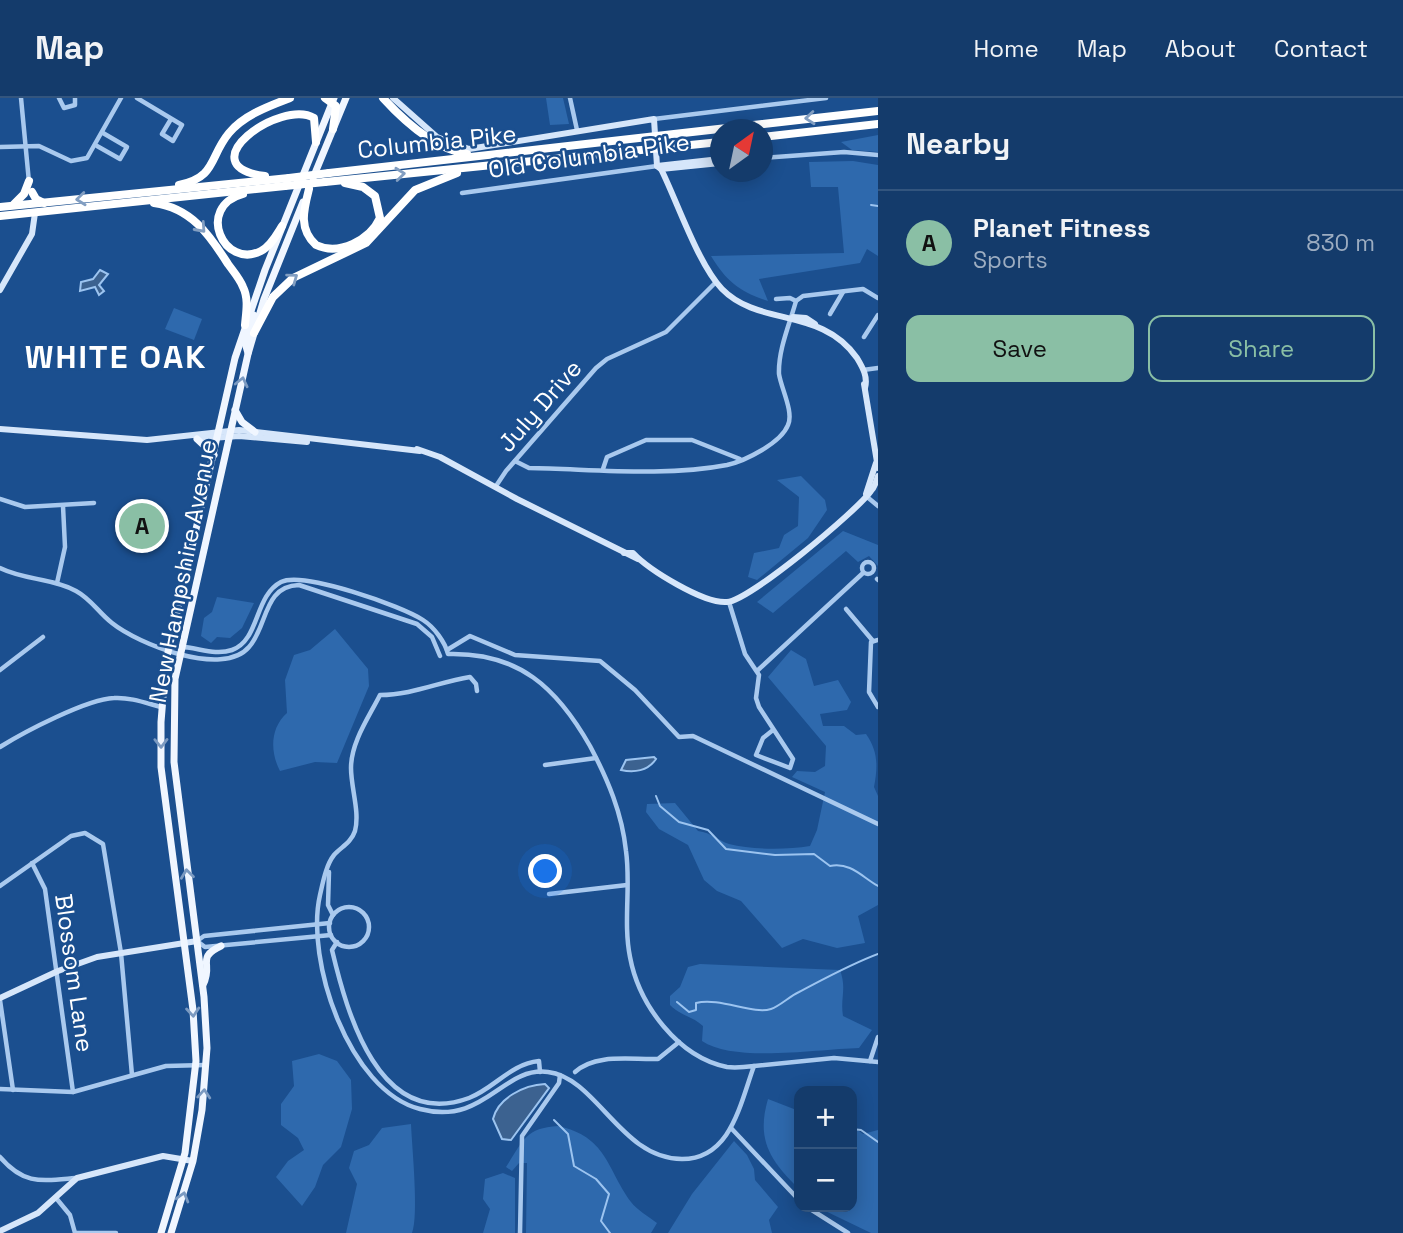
<!DOCTYPE html>
<meta charset="utf-8">
<style>
:root{--surface:#143b6b;--page:#214673;--text:#f1f3f6;--muted:#9dadc1;--line:#33557e;--accent:#8abfa5}
body{margin:0;font-family:"Space Grotesk",sans-serif;background:var(--page);color:var(--text)}
.controls{position:absolute;right:21px;bottom:21px;display:grid;overflow:hidden;border-radius:14px;box-shadow:0 4px 18px #0003}
.controls button{width:63px;height:63px;display:grid;place-items:center;padding:0;border:0;border-bottom:2px solid var(--line);background:var(--surface);color:var(--text);font:35px sans-serif}
.compass{position:absolute;left:710px;top:21px;width:63px;height:63px;border-radius:50%;background:var(--surface);box-shadow:0 4px 18px #0003;rotate:33deg}
.you{position:absolute;left:546px;top:774px;width:24px;height:24px;margin:-18px;border:5px solid #fff;border-radius:50%;background:#1a73e8;box-shadow:0 0 0 10px #1a73e833}
.badge{display:grid;place-items:center;width:46px;height:46px;border-radius:50%;background:var(--accent);color:#111;font-size:23px;font-weight:700}
.pin{position:absolute;translate:-50% -50%;border:4px solid #fff;box-shadow:0 2px 7px #0006}
.list{margin:0;padding:0;list-style:none}
h2{display:flex;justify-content:space-between;align-items:center;height:91px;margin:0;padding:0 28px;font-size:30px}
h2 small{font-size:23px;font-weight:400;color:var(--muted)}
.list li{display:grid;grid-template-columns:46px 1fr auto;gap:21px;align-items:center;box-sizing:border-box;height:105px;padding:0 28px;border-top:2px solid var(--line)}
.list b{display:block;font-size:26px;white-space:nowrap}
.list p{margin:0;font-size:23px;white-space:nowrap;color:var(--muted)}
.list em{font-size:23px;font-style:normal;color:var(--muted)}
.actions{display:flex;gap:14px;padding:21px 28px}
.actions a{flex:1;padding:16px 0;border:2px solid var(--accent);border-radius:14px;text-align:center;font-size:24px;color:var(--accent)}
.actions .main{background:var(--accent);color:#111}
.map{position:relative;flex:none;width:878px;height:1135px;overflow:hidden}
header{display:flex;align-items:center;gap:42px;box-sizing:border-box;height:98px;padding:0 35px;background:var(--surface);border-bottom:2px solid var(--line)}
header strong{font-size:33px}
nav{display:flex;gap:38px;margin-inline-start:auto;font-size:24px}
main{display:flex}
aside{flex:1;background:var(--surface)}
.map>svg:first-child{display:block}
</style>
<header>
<strong>Map</strong>
<nav><a>Home</a><a>Map</a><a>About</a><a>Contact</a></nav>
</header>
<main>
<div class="map">
<svg width="878" height="1135" viewBox="0 0 878 1135">
<rect width="100%" height="100%" fill="#1b4f8f"/>
<g fill="#2e69ad">
<path d="M546 0H563L569 26 550 27Z"/>
<path d="M878 37V54L852 52 841 44Z"/>
<path d="M853 63 878 67V158L867 151 860 165 759 181 768 203C740 194 726 183 711 158L844 155 838 89H811L809 64Z"/>
<path d="M174 210 202 221 194 242 165 231Z"/>
<path d="M801 378 825 402 827 412 808 440 757 482 748 479 754 455 779 450 784 437 798 428 799 399 777 382Z"/>
<path d="M843 433 878 447V468L869 458 858 464 846 453 773 515 757 504Z"/>
<path d="M217 499 254 505 242 530 230 540 217 539 211 545 201 538 204 520 212 514Z"/>
<path d="M335 531 368 571 369 588 337 665 315 664 280 673C270 654 270 630 287 615L285 582 294 557 310 552Z"/>
<path d="M791 552 806 561 814 588 838 582 851 604 847 612 820 616 823 628H844L856 637 866 636C878 653 878 668 874 689L878 698V807L858 818 865 845 837 850 803 841 782 850 741 803 717 793 704 782 688 747 659 731 646 714 647 706 675 705 698 733C712 735 717 742 729 746 752 752 786 752 810 748L817 732 825 694 792 679 797 673 815 674 825 668 826 648 768 579Z"/>
<path d="M700 866 840 872C847 891 840 900 843 918L872 932 859 950C818 951 734 965 702 943L703 928C692 918 681 918 670 907V898L680 889 688 869Z"/>
<path d="M319 956 337 963 351 982 352 1011 341 1049 323 1067 315 1089 302 1108 276 1079 288 1063 304 1052 298 1040 281 1027V1006L294 988 292 963Z"/>
<path d="M768 1001 799 1013V1091C770 1062 756 1042 768 1001Z"/>
<path d="M411 1026C412 1050 419 1118 412 1135H346L357 1086 349 1070 354 1053 369 1047 382 1030Z"/>
<path d="M558 1028C607 1039 606 1069 631 1104 637 1112 649 1119 657 1125L651 1135H526L527 1065H519L512 1073 506 1069C523 1043 525 1030 558 1028Z"/>
<path d="M852 1028 863 1036 878 1032V1135H871L817 1109H852Z"/>
<path d="M734 1043 747 1057 754 1071 755 1082 778 1109 769 1122 772 1135H668L692 1096Z"/>
<path d="M503 1075 515 1080V1135H483L490 1111 483 1101 485 1081Z"/>
</g>
<g fill="#3c6290" stroke="#9cc4f0" stroke-width="2">
<path d="M100 172 108 176 99 187 104 193 99 197 95 189 80 193 81 184 93 181Z"/>
<path d="M654 659 656 661C648 673 634 675 621 672L626 662Z"/>
<path d="M545 986 549 990 511 1042 502 1041 493 1021C498 1000 524 987 545 986Z"/>
</g>
<g fill="none" stroke-linecap="round" stroke-linejoin="round">
<g stroke="#9cc4f0" stroke-width="2">
<path d="M871 107 878 108"/>
<path d="M656 698 660 708 679 724 708 732 726 751 775 757 814 756 830 768C851 764 862 779 878 788"/>
<path d="M677 904 689 914 696 912V905C720 899 753 917 771 911 780 908 790 898 799 894 824 881 851 866 878 856"/>
<path d="M554 1022 568 1036 574 1068 596 1081 609 1096 601 1123 610 1135"/>
<path d="M852 1031 861 1032 878 1044"/>
</g>
<g stroke="#a9c9ee" stroke-width="4.5">
<path d="M21 0 29 84"/>
<path d="M59 0 64 10 75 7V0"/>
<path d="M137 0 182 27 173 43 162 36 171 21"/>
<path d="M570 0 577 32"/>
<path d="M654 21 826 0"/>
<path d="M97 48 120 61 127 49 103 35"/>
<path d="M0 49 39 48 71 63 87 60 121 0"/>
<path d="M762 60 844 54 878 57"/>
<path d="M462 95 657 68"/>
<path d="M776 201 790 200 796 203"/>
<path d="M830 216 843 194"/>
<path d="M864 239 878 217"/>
<path d="M863 272 878 270"/>
<path d="M515 363 529 370C592 371 665 379 727 367 745 363 781 345 788 327 794 314 781 290 779 276 778 252 790 225 796 203L803 198 863 191 878 200"/>
<path d="M603 371 607 359 646 342H692L740 361"/>
<path d="M496 388 506 373 596 270 607 261 666 234 716 184"/>
<path d="M866 398 878 408"/>
<path d="M0 401 25 409 94 405"/>
<circle cx="868" cy="470" r="6"/>
<path d="M0 470C24 482 52 480 76 493 91 501 99 515 112 525 138 546 223 580 249 549 268 528 263 488 299 487L417 526 432 539 440 558"/>
<path d="M877 481 878 482"/>
<path d="M57 485 65 449 63 408"/>
<path d="M729 504 745 556 759 577 756 600 759 609 793 661 790 670 756 657 763 640 773 632"/>
<path d="M846 511 873 543"/>
<path d="M878 542 871 544 869 594 878 609"/>
<path d="M169 550C190 545 211 559 232 552 260 542 254 498 281 484 303 473 402 508 423 522 434 529 445 544 448 556 519 554 557 590 590 648 608 682 622 715 626 753 631 788 623 824 630 859 639 907 678 959 727 969 736 970 746 969 754 968 740 1006 731 1061 682 1061 621 1061 597 980 548 974 502 968 485 1028 420 1011 349 993 305 862 320 797 323 784 326 767 334 757 341 749 351 745 355 733 360 714 351 690 351 670 351 644 369 619 380 597 412 597 439 584 470 579L476 586 477 593"/>
<path d="M447 552 470 538 515 557 600 563 635 592 679 639 693 638 878 726"/>
<path d="M0 572 43 539"/>
<path d="M757 573 863 475"/>
<path d="M0 649C24 634 87 601 114 600 130 599 146 605 161 609"/>
<path d="M545 667 596 660"/>
<path d="M32 765 45 791 73 994"/>
<path d="M329 774 328 807 333 817"/>
<path d="M0 788 71 738 85 735 103 746 121 855 132 977"/>
<path d="M549 796 627 787"/>
<circle cx="349" cy="829" r="20"/>
<path d="M330 825 204 838 197 843 205 849 331 837"/>
<path d="M337 844 332 852C347 915 379 1033 469 1000 495 990 510 966 539 963L540 974"/>
<path d="M0 902 13 992"/>
<path d="M870 963 878 939"/>
<path d="M754 968 834 960 878 964"/>
<path d="M575 974C596 955 631 962 658 961L679 944"/>
<path d="M0 991 73 994 166 968 205 967"/>
<path d="M731 1030 799 1102"/>
<path d="M0 1059C24 1087 41 1083 75 1080"/>
<path d="M56 1100 70 1117 75 1135"/>
<path d="M807 1109 848 1135"/>
<path d="M76 1135H116"/>
<path d="M520 1135 522 1038 559 985 560 977"/>
</g>
<g stroke="#d6e6fa" stroke-width="6">
<path d="M393 0 437 39 469 51 654 21 657 68 661 71C677 103 698 166 722 191 759 229 822 209 857 260 863 270 868 279 865 290"/>
<path d="M657 68 720 61"/>
<path d="M661 71 720 65"/>
<path d="M0 192 32 136 35 115"/>
<path d="M793 219 806 220 815 226"/>
<path d="M864 286 878 370"/>
<path d="M0 331 147 342 239 332 420 353"/>
<path d="M197 341 239 338 307 344"/>
<path d="M417 351 440 359 517 401 638 461"/>
<path d="M866 396 876 365"/>
<path d="M624 455H633C649 472 704 506 727 504 749 503 857 413 871 393 875 389 876 383 878 378"/>
<path d="M0 900 58 873 97 859 197 843"/>
<path d="M0 1133 38 1115 77 1080 163 1058 193 1063"/>
</g>
<g stroke="#f0f6ff" stroke-width="7">
<path d="M313 80 346 0"/>
<path d="M248 255 245 245 254 217"/>
<path d="M235 312 242 324 255 334"/>
<path d="M197 341 214 357"/>
<path d="M203 887C214 866 195 860 221 848"/>
<path d="M161 1135 185 1055 196 963 193 912 161 669V624L166 563 235 260 265 172 334 0"/>
<path d="M171 1135 193 1063 202 1012 207 950 204 899 174 664 175 581 248 256 264 201 303 104"/>
</g>
<g stroke="#fff" stroke-width="8">
<path d="M325 0 336 8 333 31"/>
<path d="M383 0C404 23 435 51 467 56"/>
<path d="M762 39 878 26"/>
<path d="M329 75 878 13"/>
<path d="M265 78C186 68 281 0 314 20L316 44"/>
<path d="M325 84 720 44"/>
<path d="M179 87C217 79 209 59 229 35 244 17 269 8 290 0"/>
<path d="M309 91C304 111 298 131 316 147 339 158 370 142 380 120L375 98 363 89 345 85"/>
<path d="M32 94 36 101 44 105"/>
<path d="M243 96C195 109 224 172 261 153 271 148 277 136 282 128"/>
<path d="M154 105C191 110 209 136 228 166 233 173 240 181 243 189 249 201 246 215 245 227"/>
<path d="M14 106 24 96 29 83"/>
<path d="M0 109 289 80"/>
<path d="M0 118 285 88"/>
<path d="M254 235 273 199 293 180 366 145 415 92 457 75"/>
</g>
<g stroke="#fff" stroke-width="8">
<path d="M289 80 329 75"/>
<path d="M285 88 325 84"/>
</g>
</g>
<defs><path id="oneway-chevron" d="M-2-3.5L2.5 0L-2 3.5" fill="none" stroke-width="1.6" stroke-linecap="round" stroke-linejoin="round" transform="scale(1.75)"/></defs>
<g stroke="#829ec1">
<use href="#oneway-chevron" transform="translate(810 20) rotate(175)"/>
<use href="#oneway-chevron" transform="translate(400 76) rotate(-6)"/>
<use href="#oneway-chevron" transform="translate(81 101) rotate(174)"/>
<use href="#oneway-chevron" transform="translate(201 130) rotate(48)"/>
<use href="#oneway-chevron" transform="translate(293 180) rotate(-36)"/>
</g>
<g stroke="#7b9ac1">
<use href="#oneway-chevron" transform="translate(242 284) rotate(-77)"/>
<use href="#oneway-chevron" transform="translate(161 645) rotate(89)"/>
<use href="#oneway-chevron" transform="translate(187 776) rotate(-97)"/>
<use href="#oneway-chevron" transform="translate(193 914) rotate(85)"/>
<use href="#oneway-chevron" transform="translate(204 996) rotate(-86)"/>
<use href="#oneway-chevron" transform="translate(183 1099) rotate(-74)"/>
</g>
<g text-anchor="middle" stroke-width="5" stroke-linejoin="round" paint-order="stroke">
<g font-size="24" fill="#fff" stroke="#1b4f8f">
<text transform="translate(437 44) rotate(-6)" y="8">Columbia Pike</text>
<text transform="translate(589 58) rotate(-8)" y="8">Old Columbia Pike</text>
<text transform="translate(540 308) rotate(-49)" y="8">July Drive</text>
<text transform="translate(183 473) rotate(-79)" y="8">New Hampshire Avenue</text>
<text transform="translate(74 875) rotate(82)" y="8">Blossom Lane</text>
</g>
<g font-size="32" font-weight="bold" letter-spacing="2" fill="#fff" stroke="#1b4f8f">
<text x="116" y="270">WHITE OAK</text>
</g>
</g>
</svg>
<div class="controls">
<button>+</button>
<button>−</button>
</div>
<svg class="compass" viewBox="-18 -18 36 36"><path d="M0-13l5 13h-10z" fill="#e53935"/><path d="M0 13l5-13h-10z" fill="#9dadc1"/></svg>
<div class="you"></div>
<div class="pin badge" style="left:142px;top:428px">A</div>
</div>
<aside>
<h2>Nearby<small></small></h2>
<ul class="list">
<li><span class="badge">A</span><div><b>Planet Fitness</b><p>Sports</p></div><em>830 m</em></li>
</ul>
<div class="actions"><a class="main">Save</a><a>Share</a></div>
</aside>
</main>
